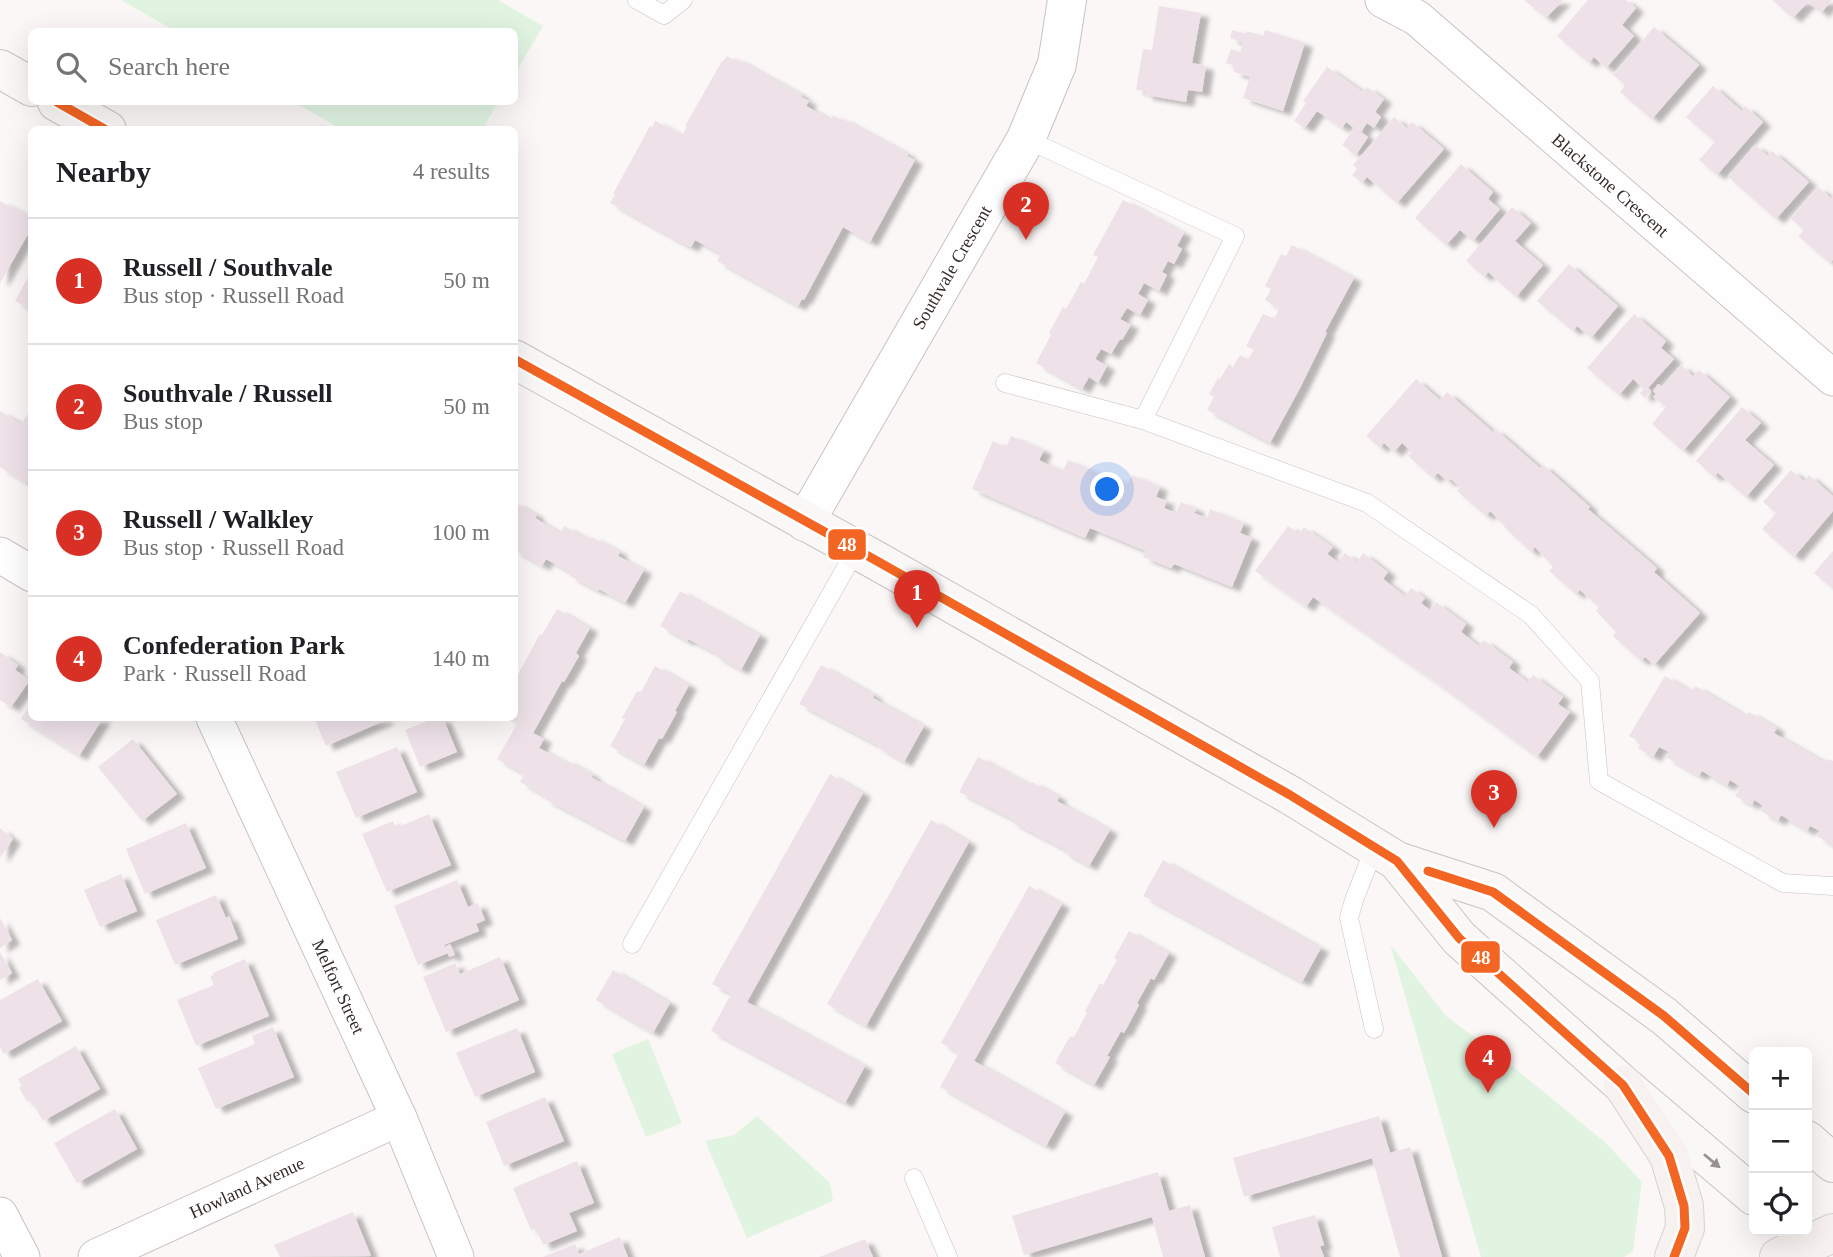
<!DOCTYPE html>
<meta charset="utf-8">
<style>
:root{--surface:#fff;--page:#f6f6f6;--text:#202124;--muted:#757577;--line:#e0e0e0;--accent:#d93025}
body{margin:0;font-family:Georgia,serif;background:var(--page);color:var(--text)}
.controls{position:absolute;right:21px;bottom:21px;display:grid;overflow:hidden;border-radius:10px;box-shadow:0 7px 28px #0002}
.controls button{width:63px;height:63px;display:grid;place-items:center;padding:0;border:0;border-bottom:2px solid var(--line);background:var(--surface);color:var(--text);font:35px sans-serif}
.you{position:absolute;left:1108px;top:490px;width:24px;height:24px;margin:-18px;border:5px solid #fff;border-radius:50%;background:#1a73e8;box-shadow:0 0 0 10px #1a73e833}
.badge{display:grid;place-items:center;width:46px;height:46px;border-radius:50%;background:var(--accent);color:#fff;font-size:23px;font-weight:700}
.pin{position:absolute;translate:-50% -58px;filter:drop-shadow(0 2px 4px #0008)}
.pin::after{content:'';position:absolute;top:37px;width:24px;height:21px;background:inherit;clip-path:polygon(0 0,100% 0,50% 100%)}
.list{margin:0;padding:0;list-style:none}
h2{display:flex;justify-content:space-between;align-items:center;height:91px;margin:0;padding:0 28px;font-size:30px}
h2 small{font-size:23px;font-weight:400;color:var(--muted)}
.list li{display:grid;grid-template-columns:46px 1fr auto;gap:21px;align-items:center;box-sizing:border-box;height:126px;padding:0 28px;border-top:2px solid var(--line)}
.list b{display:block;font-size:26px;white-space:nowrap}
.list p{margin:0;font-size:23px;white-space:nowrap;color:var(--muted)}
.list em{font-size:23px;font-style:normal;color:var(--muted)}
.icon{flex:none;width:38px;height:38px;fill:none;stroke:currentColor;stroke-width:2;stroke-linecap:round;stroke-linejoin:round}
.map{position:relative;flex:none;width:1833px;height:1257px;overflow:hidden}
.search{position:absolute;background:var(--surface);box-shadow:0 7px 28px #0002;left:28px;top:28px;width:490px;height:77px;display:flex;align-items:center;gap:18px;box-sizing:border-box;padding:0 24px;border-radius:10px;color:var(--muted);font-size:26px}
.panel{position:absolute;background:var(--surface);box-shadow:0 7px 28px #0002;left:28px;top:126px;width:490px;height:595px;border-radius:10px}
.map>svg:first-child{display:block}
</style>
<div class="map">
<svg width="1833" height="1257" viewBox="0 0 1833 1257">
<defs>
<filter id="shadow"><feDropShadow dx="8" dy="4.5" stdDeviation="2" flood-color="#0004"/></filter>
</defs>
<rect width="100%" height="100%" fill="#fbf7f6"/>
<g fill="#e1f4e2">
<path d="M121 0H498L543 26 515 74 514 32 175 31Z"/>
<path d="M294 102H498L482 130 341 129Z"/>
<path d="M1390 944 1446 1016 1512 1066 1606 1143 1642 1182 1633 1251 1624 1257H1481Z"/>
<path d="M648 1039 682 1123 646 1137 612 1054Z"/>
<path d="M757 1116 830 1183 833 1201 747 1238 705 1141 734 1135Z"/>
</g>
<g fill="#eee2e8" filter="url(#shadow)">
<path d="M1524 0H1563L1546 18Z"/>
<path d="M1588 0H1626L1636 8 1622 25 1634 36 1606 68 1594 57 1589 63 1557 36Z"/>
<path d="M1772 0H1832L1821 13 1808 2 1793 18Z"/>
<path d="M1159 6 1201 13 1192 63 1206 66 1202 92 1188 90 1186 102 1145 95V91L1136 90 1143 49 1152 50Z"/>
<path d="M1654 27 1699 65 1652 119 1620 92 1625 85 1613 75Z"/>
<path d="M1232 30 1246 34 1247 31 1263 36 1265 30 1305 43 1283 111 1243 98 1250 77 1234 72 1235 66 1226 63 1231 49 1240 52 1243 43 1230 38Z"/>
<path d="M727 56 734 60 735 58 802 95 801 97 809 101 806 106 831 120 833 115 841 120V118L908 154 907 156 915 160 870 242 843 227 804 300 802 299 798 306 717 261 721 254 695 240 691 247 684 244 610 203 615 195 613 194 650 126 652 127 655 121 682 135 687 127 685 126 722 61H723Z"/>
<path d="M1327 67 1363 92 1367 87 1384 99 1375 112 1381 117 1374 128 1367 123 1361 132 1368 137 1356 155 1342 145 1354 128 1346 122 1342 128 1317 111 1305 128 1294 121 1306 103 1303 101Z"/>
<path d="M1713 86 1742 111 1745 106 1763 122 1717 175 1699 160 1715 142 1686 117Z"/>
<path d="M1394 117 1407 128 1412 122 1444 149 1397 203 1367 177 1362 183 1352 175 1357 169 1353 165Z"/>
<path d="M1755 145 1768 156 1772 151 1809 182 1776 219 1728 177Z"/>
<path d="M1461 164 1493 192 1488 199 1500 209 1473 241 1460 230 1446 245 1415 218Z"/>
<path d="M1818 187 1831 198 1833 196V260L1830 263 1798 236 1804 230 1791 219Z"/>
<path d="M1123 200 1184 233 1177 246 1182 249 1174 264 1168 261 1162 272 1167 275 1159 291 1144 283 1138 294 1148 300 1140 315 1127 308 1120 319 1131 325 1122 340 1120 339 1111 354 1101 349 1095 359 1107 366 1098 383 1089 377 1082 389 1036 363 1051 335 1049 333 1063 307 1066 309 1081 282 1084 284 1098 257 1093 255Z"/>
<path d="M0 201 32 218V227L0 283Z"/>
<path d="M1512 207 1531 223 1515 241 1543 265 1516 297 1488 272 1484 277 1466 261Z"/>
<path d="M1292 245 1354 278 1325 332 1327 333 1300 388 1270 443 1207 410 1214 397 1209 394 1218 378 1220 379 1229 364 1233 367 1240 355 1248 359 1254 350 1246 346 1263 314 1274 319 1279 309 1265 300 1271 289 1265 286 1281 254 1286 256Z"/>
<path d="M1569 264 1618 306 1591 338 1577 326 1573 331 1537 301Z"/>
<path d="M32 270V310L15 301Z"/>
<path d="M1634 314 1666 341 1661 348 1674 359 1648 388 1651 391 1645 398 1640 393 1644 389 1633 379 1619 395 1587 368Z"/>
<path d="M1681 365 1693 376 1699 370 1730 397 1683 451 1652 424 1666 407 1653 397 1656 394 1653 391 1658 384 1662 387Z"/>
<path d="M1416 379 1440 400 1447 392 1493 432 1495 429 1540 468 1543 465 1590 507 1588 509 1657 568 1654 572 1700 613 1654 665 1645 657 1641 661 1613 636 1616 632 1596 611 1599 607 1580 590 1576 594 1549 571 1553 567 1535 547 1531 552 1504 527 1505 526 1490 511 1486 516 1457 491 1460 487 1451 479 1448 482 1438 473 1433 478 1408 456 1412 452 1402 443 1394 452 1384 443 1380 448 1366 436Z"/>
<path d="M1742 407 1761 423 1745 440 1774 465 1746 497 1718 473 1714 477 1696 461Z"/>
<path d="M32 408V474L26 483 0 467V411L21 424Z"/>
<path d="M1011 436 1044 450 1039 460 1049 465 1063 470 1068 460 1098 473 1093 484 1106 489 1111 477 1128 484 1132 475 1160 487 1156 497 1167 501 1164 508 1176 513 1181 502 1197 509 1194 513 1207 518 1210 509 1244 523 1240 533 1252 538 1232 587 1174 564 1171 568 1143 557 1146 551 1090 528 1085 538 972 489 993 441 1006 447Z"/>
<path d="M1791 470 1804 481 1809 475 1833 496V511L1794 557 1762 529 1776 513 1763 502Z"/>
<path d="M514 502 537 515 535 518 560 533 564 526 590 540 592 537 620 552 618 556 644 570 625 603 599 589 598 591 570 576 571 573 546 559 542 566 514 550Z"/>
<path d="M1288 526 1299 534 1304 527 1333 547 1327 554 1338 562 1345 553 1357 562 1363 553 1388 572 1383 579 1405 596 1411 588 1425 598 1421 603 1430 610 1436 602 1466 624 1461 632 1479 646 1484 640 1513 662 1509 668 1528 682 1533 675 1563 697 1558 704 1570 712 1537 757 1438 684 1313 597 1306 607 1255 571Z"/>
<path d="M1833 551V589L1814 573Z"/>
<path d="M680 591 760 635 741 670 714 655 715 653 688 639 687 641 660 626Z"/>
<path d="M557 609 590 628 576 653 579 656 564 682 562 681 533 733 544 739 539 748 565 762 566 760 593 775 591 777 644 807 625 841 545 799 546 797 520 782 524 774 497 759 517 724 505 718H514V682L540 634 542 635Z"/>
<path d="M0 652 18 665 15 670 30 680 11 707 0 700Z"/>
<path d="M821 665 874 695 873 698 924 726 904 762 878 747 879 746 799 704Z"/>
<path d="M655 666 689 685 675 711 677 712 662 739 659 738 644 765 610 746 625 719 622 718 637 691 641 692Z"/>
<path d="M1665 676 1692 692 1695 686 1746 716 1749 712 1777 728 1774 733 1826 763 1828 759 1833 761V846L1817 836 1820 831 1810 826 1807 831 1781 815 1778 821 1761 811 1764 806 1754 800 1752 805 1735 796 1741 787 1730 780 1727 786 1702 771 1699 776 1666 757 1669 752 1659 747 1653 757 1638 748 1641 743 1629 736Z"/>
<path d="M32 701V718H103L79 756 21 719Z"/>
<path d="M314 718H385L386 720 326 746Z"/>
<path d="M435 718H443L457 752 420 767 405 730Z"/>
<path d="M133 739 177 794 142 821 98 767Z"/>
<path d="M397 747 417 792 356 818 336 772Z"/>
<path d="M978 757 1030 785 1032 782 1059 797 1057 801 1110 830 1089 866 1062 851 1064 849 1010 821 1012 819 959 792Z"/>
<path d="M830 774 863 793 747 1002 865 1066 845 1103 711 1031 731 994 712 984Z"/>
<path d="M429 814 451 865 387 892 362 834 393 821 396 828Z"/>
<path d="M931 820 969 842 866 1026 827 1004Z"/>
<path d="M186 823 206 868 145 894 126 849Z"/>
<path d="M0 828 13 839 0 858Z"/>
<path d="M1163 860 1321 948 1302 982 1143 896Z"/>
<path d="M121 874 137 911 100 927 84 890Z"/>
<path d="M457 880 468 907 478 903 485 920 476 924 479 931 444 945 445 947 450 944 455 955 449 957 448 953 418 965 394 906Z"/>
<path d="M1029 886 1062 904 974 1061 1065 1112 1046 1146 940 1087 959 1053 941 1043Z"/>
<path d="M216 895 226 918 229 916 238 939 175 965 156 920Z"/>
<path d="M0 918 12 940 0 948Z"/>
<path d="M1129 931 1169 953 1154 980 1151 978 1137 1003 1139 1005 1124 1033 1121 1031 1107 1056 1110 1057 1094 1085 1055 1063 1070 1036 1074 1037 1087 1013 1085 1011 1100 983 1103 985 1117 960 1114 958Z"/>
<path d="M0 952 12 973 0 980Z"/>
<path d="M500 957 519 1000 446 1032 423 977 455 963 460 974Z"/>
<path d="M245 959 269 1016 196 1046 177 1000 214 985 210 977 213 975V973Z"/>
<path d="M613 970 670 1003 653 1033 596 1000Z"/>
<path d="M38 979 62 1021 4 1054 0 1047V1000Z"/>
<path d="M273 1027 294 1077 216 1109 198 1068 255 1044 252 1036Z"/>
<path d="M517 1028 535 1072 475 1097 456 1053Z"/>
<path d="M76 1046 100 1089 43 1121 31 1100 27 1102 19 1087 22 1086 18 1079Z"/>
<path d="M545 1097 564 1141 504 1166 486 1122Z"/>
<path d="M115 1109 137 1149 77 1183 54 1143Z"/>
<path d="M1379 1116 1390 1153 1410 1147 1442 1257H1400L1372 1158 1244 1197 1233 1158Z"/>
<path d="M577 1161 594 1203 569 1213 577 1231 543 1245 536 1228 531 1230 513 1188Z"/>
<path d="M1158 1172 1169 1211 1190 1205 1205 1257H1163L1152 1217 1024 1255 1012 1216Z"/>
<path d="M353 1212 371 1256 280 1257 274 1245Z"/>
<path d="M1315 1215 1324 1245 1320 1246 1324 1257H1280L1272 1227Z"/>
<path d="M620 1237 628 1257H543L575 1244 579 1254Z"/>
<path d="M865 1239 873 1257H819L837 1250Z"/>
</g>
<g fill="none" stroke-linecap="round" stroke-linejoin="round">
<g stroke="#c8c3c1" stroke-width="19">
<g id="service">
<path d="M637 0 664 15 683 0"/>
<path d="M1026 139 1235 236 1143 420 1367 503 1531 615 1590 681 1599 781 1783 883 1833 886"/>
<path d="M1005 383 1143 420"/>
<path d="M632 944 856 550"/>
<path d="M1374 1029 1349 918 1354 900 1374 849"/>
<path d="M914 1178 948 1257"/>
</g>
</g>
<g stroke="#c8c3c1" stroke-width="37">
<g id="minor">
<path id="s1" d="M1383 0 1417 18 1833 378"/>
<path d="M0 555 32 574"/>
<path id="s2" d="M214 718 399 1118 456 1257"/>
<path d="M0 1215 22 1257"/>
<path id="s3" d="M96 1257 399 1118"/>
</g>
</g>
<g stroke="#c8c3c1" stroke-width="40">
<g id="tertiary">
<path id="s4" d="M805 522 1026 139 1057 64 1067 0"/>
</g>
</g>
<g stroke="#c8c3c1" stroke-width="40">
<g id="secondary">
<path d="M0 69 32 87"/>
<path d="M57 102 107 130"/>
<path d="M514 359 877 561 1205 747 1290 795 1397 861 1493 892 1664 1016 1754 1094"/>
<path d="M1397 861 1459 938 1623 1085 1754 1196"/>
<path d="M1807 1140 1833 1163"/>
</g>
</g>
<g stroke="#d5d2d1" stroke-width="40">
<g id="primary">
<path d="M1623 1085 1669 1156 1684 1206 1685 1228 1674 1257"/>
<path d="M1779 1257 1833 1233"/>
</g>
</g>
<use href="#service" stroke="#fefefe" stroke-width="18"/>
<use href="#minor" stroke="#fefefe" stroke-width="35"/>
<use href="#tertiary" stroke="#fefefe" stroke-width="38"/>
<use href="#secondary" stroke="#faf7f7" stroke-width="38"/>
<use href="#primary" stroke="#f7f1ef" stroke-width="38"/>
<g stroke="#fff" stroke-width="14">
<g id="bus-1">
<path d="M57 102 106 130"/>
<path d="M514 359 877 561 1290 795 1397 861 1459 938 1623 1085 1669 1156 1684 1206 1685 1228 1674 1257"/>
<path d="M1428 871 1493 892 1664 1016 1754 1094"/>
</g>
</g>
<use href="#bus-1" stroke="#f26522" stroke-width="9"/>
</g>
<defs><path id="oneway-solid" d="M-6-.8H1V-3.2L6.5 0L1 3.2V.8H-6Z" transform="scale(1.75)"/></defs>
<use fill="#989290" href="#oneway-solid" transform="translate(1712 1161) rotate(40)"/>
<g text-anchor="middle" stroke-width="5" stroke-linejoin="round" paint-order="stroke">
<g font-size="18" fill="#352d2a" stroke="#fff">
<text dy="6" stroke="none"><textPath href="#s1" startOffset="294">Blackstone Crescent</textPath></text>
<text dy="6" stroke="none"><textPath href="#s4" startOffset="294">Southvale Crescent</textPath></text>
<text dy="6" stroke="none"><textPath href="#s2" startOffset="296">Melfort Street</textPath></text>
<text dy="6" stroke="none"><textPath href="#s3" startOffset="166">Howland Avenue</textPath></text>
</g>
</g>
<g stroke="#fff" stroke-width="2.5">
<rect x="827" y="528" width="40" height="33" rx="7" fill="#f26522"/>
<rect x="1460" y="940" width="41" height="34" rx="7" fill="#f26522"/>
</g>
<g font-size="19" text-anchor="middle" font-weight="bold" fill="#fff">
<text x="847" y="551">48</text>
<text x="1481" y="964">48</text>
</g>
</svg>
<div class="controls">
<button>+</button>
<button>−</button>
<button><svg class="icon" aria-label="locate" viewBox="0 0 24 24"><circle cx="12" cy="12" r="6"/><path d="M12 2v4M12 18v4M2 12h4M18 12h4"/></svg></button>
</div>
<div class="you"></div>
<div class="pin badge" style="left:917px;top:628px">1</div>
<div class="pin badge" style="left:1026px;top:240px">2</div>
<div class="pin badge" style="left:1494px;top:828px">3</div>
<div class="pin badge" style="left:1488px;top:1093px">4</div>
<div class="search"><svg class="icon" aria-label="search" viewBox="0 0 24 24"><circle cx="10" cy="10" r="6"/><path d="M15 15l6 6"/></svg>Search here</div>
<section class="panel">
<h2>Nearby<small>4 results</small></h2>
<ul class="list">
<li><span class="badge">1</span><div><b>Russell / Southvale</b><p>Bus stop · Russell Road</p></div><em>50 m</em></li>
<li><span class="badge">2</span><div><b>Southvale / Russell</b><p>Bus stop</p></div><em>50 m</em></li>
<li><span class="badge">3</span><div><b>Russell / Walkley</b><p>Bus stop · Russell Road</p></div><em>100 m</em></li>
<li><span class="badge">4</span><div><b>Confederation Park</b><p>Park · Russell Road</p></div><em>140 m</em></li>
</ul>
</section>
</div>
